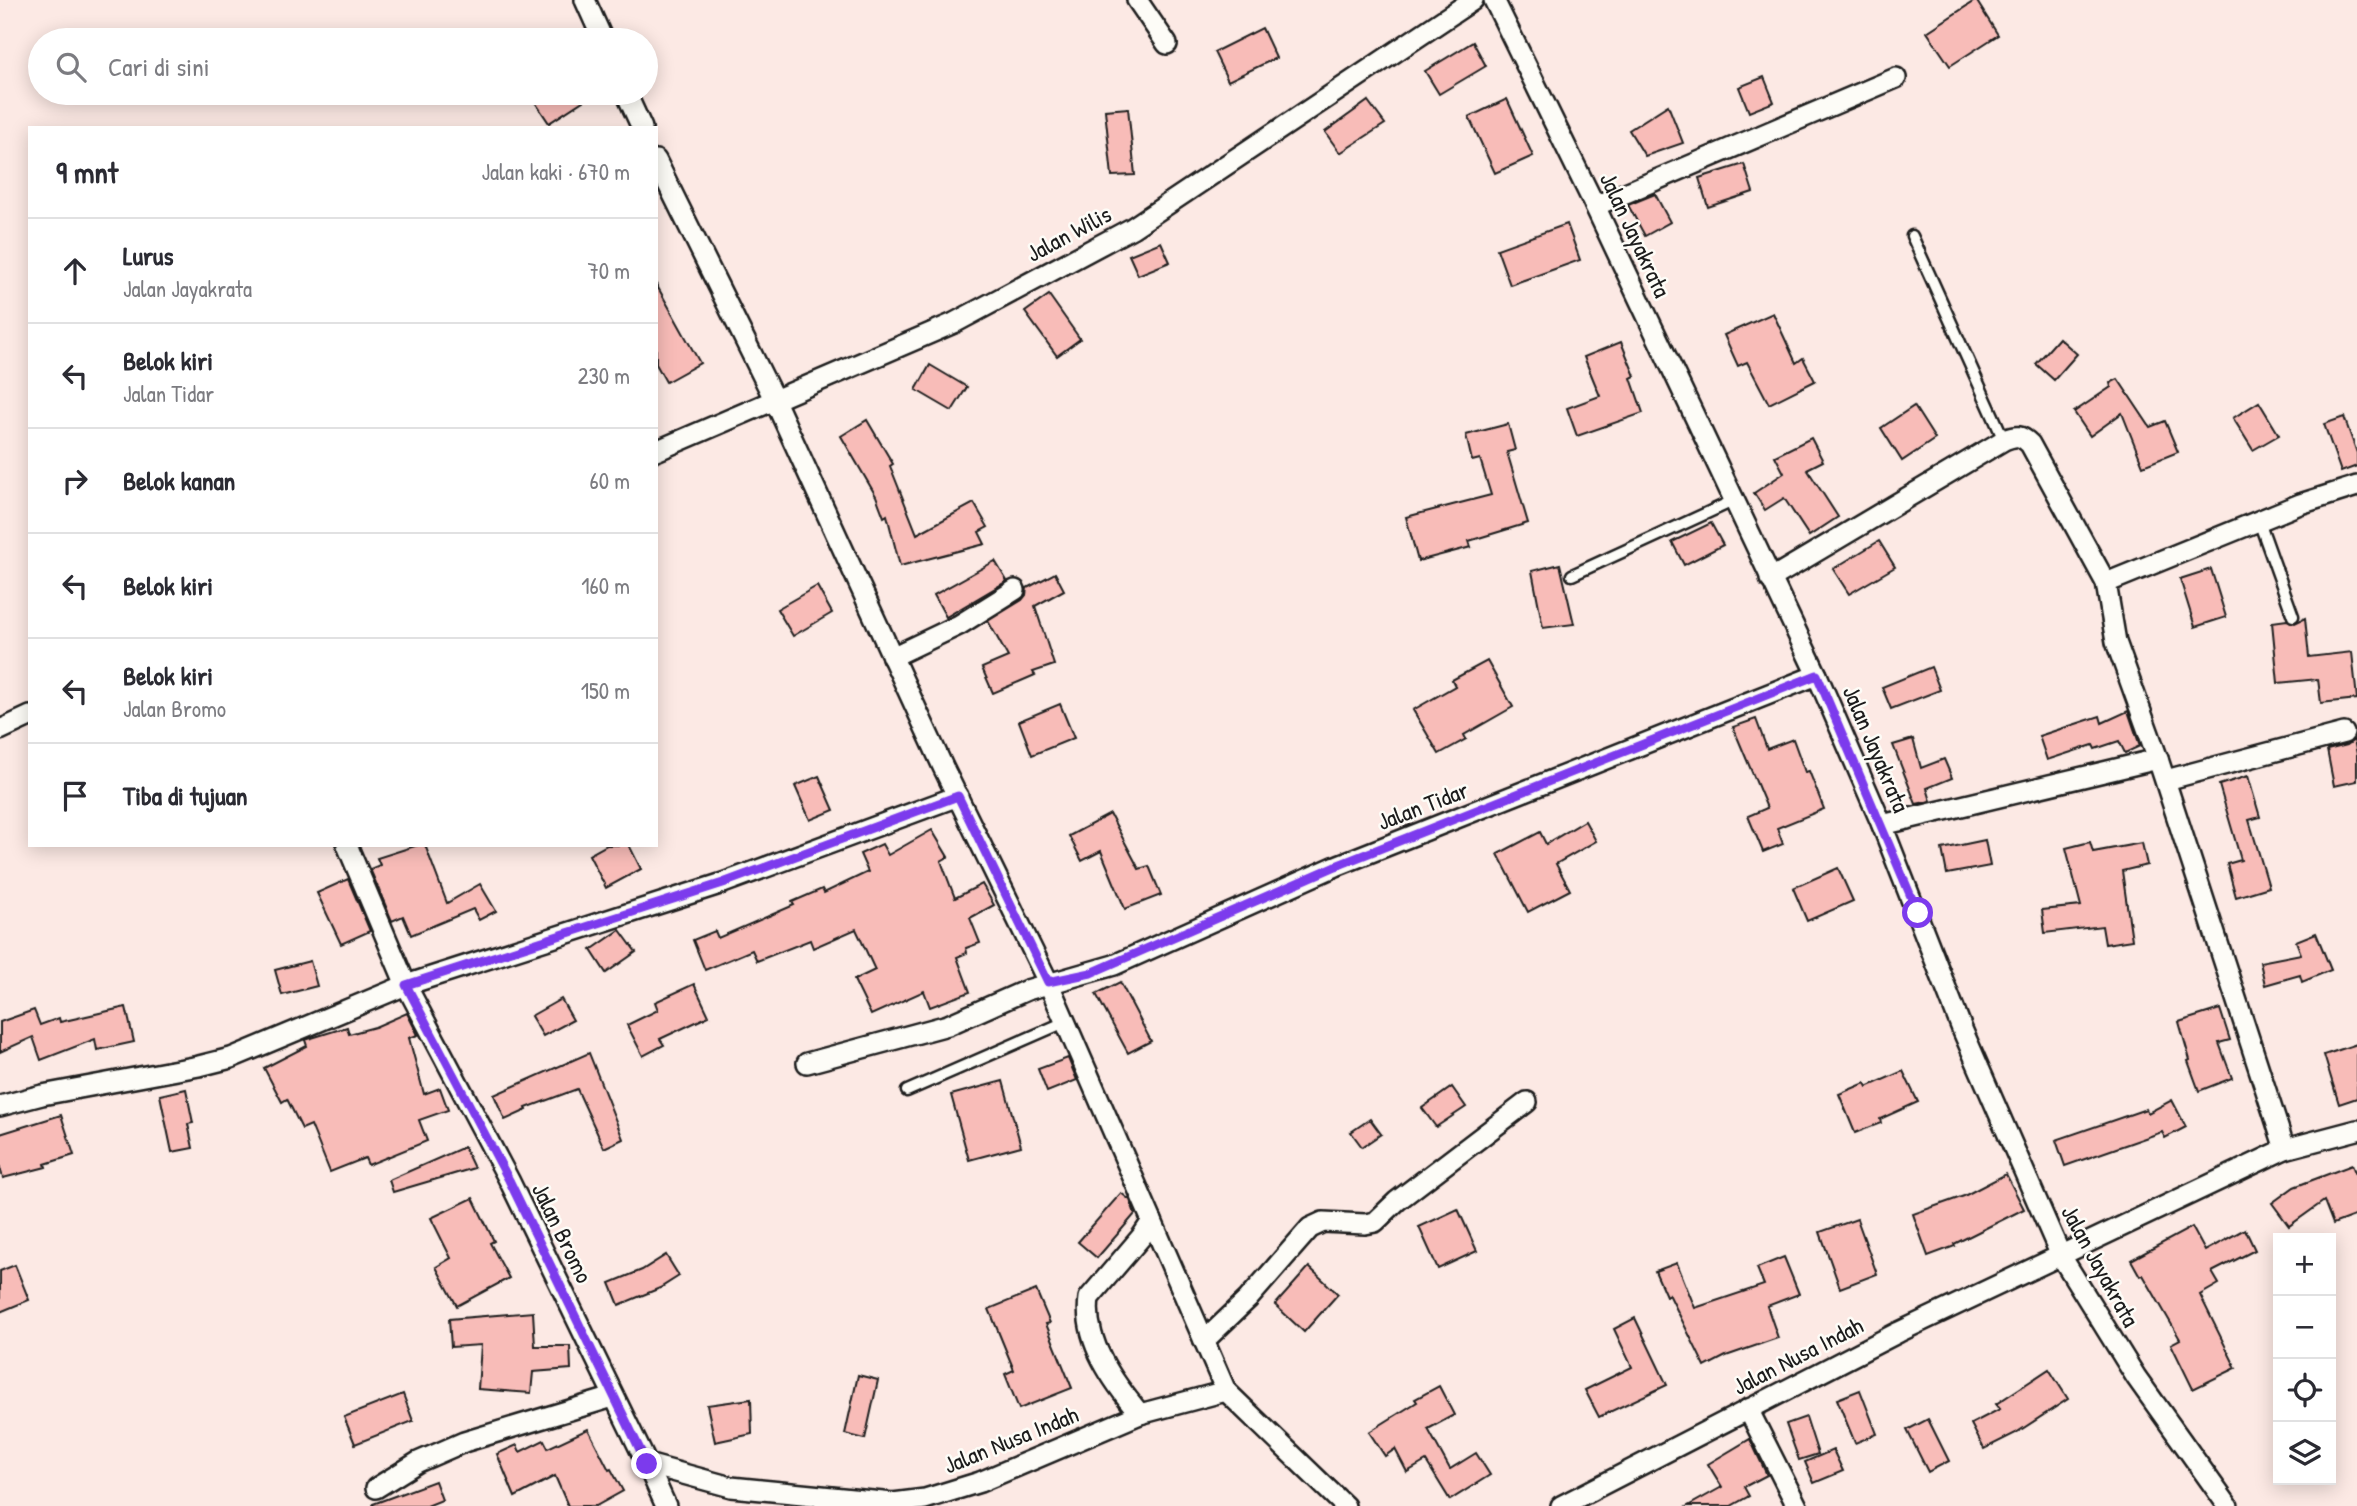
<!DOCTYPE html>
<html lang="id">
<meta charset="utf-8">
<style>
:root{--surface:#fff;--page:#f2f2f3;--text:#2b2b33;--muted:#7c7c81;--line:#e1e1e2}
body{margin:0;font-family:"Patrick Hand",sans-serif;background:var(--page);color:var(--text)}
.controls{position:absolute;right:21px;bottom:21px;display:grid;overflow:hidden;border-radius:0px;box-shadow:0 4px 18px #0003}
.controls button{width:63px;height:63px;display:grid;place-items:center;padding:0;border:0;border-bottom:2px solid var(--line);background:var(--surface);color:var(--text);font:35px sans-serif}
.stop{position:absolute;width:21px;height:21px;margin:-16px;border:5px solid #7c3aed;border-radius:50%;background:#fff}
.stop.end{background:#7c3aed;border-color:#fff;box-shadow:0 2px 7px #0008}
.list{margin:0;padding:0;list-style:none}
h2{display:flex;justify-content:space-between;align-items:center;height:91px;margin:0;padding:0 28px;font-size:30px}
h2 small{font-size:23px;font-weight:400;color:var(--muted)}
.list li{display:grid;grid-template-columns:46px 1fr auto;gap:21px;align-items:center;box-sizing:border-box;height:105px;padding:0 28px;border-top:2px solid var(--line)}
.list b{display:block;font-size:26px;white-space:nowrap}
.list p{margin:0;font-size:23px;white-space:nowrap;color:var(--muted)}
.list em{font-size:23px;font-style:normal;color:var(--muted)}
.icon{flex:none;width:38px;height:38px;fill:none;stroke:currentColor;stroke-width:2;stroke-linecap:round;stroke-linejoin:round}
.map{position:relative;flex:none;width:2357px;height:1506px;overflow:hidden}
.search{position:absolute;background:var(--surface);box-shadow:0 4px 18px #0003;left:28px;top:28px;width:630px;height:77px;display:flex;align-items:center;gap:18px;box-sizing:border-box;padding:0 24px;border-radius:38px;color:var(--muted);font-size:26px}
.panel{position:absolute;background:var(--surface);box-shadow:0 4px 18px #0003;left:28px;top:126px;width:630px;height:721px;border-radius:0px}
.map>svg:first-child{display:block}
</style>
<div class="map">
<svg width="2357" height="1506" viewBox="0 0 2357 1506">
<rect width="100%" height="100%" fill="#fce9e4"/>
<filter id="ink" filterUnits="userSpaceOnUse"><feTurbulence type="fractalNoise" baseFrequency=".0143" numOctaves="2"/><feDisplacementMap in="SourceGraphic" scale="14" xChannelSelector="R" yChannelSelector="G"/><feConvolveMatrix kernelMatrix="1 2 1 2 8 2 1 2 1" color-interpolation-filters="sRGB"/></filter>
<g filter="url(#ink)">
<g fill="#f8bcb8" stroke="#1c1c1c" stroke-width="2">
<path d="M1976 0 1998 35 1950 66 1927 32Z"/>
<path d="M1262 28 1276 58 1228 81 1214 52Z"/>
<path d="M1473 42 1486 66 1439 94 1425 71Z"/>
<path d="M1764 77 1774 102 1749 112 1739 87Z"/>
<path d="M529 93H595L549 123Z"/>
<path d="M1507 99 1533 156 1495 173 1469 117Z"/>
<path d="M1368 101 1385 124 1340 153 1325 132Z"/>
<path d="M1668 105 1683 143 1645 156 1629 130Z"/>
<path d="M1128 108 1135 175 1112 176 1105 110Z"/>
<path d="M1744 164 1753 192 1708 207 1699 178Z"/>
<path d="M1655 194 1670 222 1645 236 1628 205Z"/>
<path d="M1567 224 1580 260 1510 285 1497 249Z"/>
<path d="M1161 242 1170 262 1138 275 1129 255Z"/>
<path d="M656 284 700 363 666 382 656 364Z"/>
<path d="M1049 295 1080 339 1057 356 1025 312Z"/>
<path d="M1773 313 1796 363 1803 358 1815 381 1769 404 1747 362 1738 366 1724 335Z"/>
<path d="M2059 338 2077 354 2054 380 2036 364Z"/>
<path d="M1621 342 1635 376 1631 378 1643 413 1577 436 1567 408 1600 396 1584 357Z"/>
<path d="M930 365 967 387 952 411 916 390Z"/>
<path d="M2118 379 2150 427 2165 421 2178 452 2143 466 2122 413 2090 436 2074 412 2111 387 2110 383Z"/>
<path d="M2259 402 2279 435 2253 450 2233 418Z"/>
<path d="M1914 406 1935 439 1902 461 1881 428Z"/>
<path d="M2344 417 2357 453V466L2341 472 2324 424Z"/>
<path d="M867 420 893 464 890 466 917 534 974 503 988 527 979 532 985 544 900 566 887 515 884 517 876 496 841 436Z"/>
<path d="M1508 424 1515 450 1507 452 1528 523 1469 541 1471 547 1418 561 1406 517 1491 495 1480 459 1472 461 1466 435Z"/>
<path d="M1811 438 1823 461 1807 469 1838 517 1809 536 1784 498 1765 510 1754 493 1784 473 1775 456Z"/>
<path d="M1711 523 1723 545 1684 565 1672 542Z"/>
<path d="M1879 541 1895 567 1849 594 1833 569Z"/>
<path d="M995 561 1007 581 946 617 934 595Z"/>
<path d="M1560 564 1574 624 1543 628 1532 571Z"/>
<path d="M2211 569 2226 617 2195 627 2180 579Z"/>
<path d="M1055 573 1064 590 1035 606 1054 665 1033 672 1035 675 993 693 982 668 1008 657 988 621 1022 600 1026 595 1027 588Z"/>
<path d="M817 586 832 613 793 636 777 609Z"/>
<path d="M2305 618 2309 657 2352 652 2357 699 2321 703 2318 679 2278 683 2272 622 2287 620 2295 623Z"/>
<path d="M1487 661 1513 707 1464 735 1466 739 1439 754 1413 710 1455 686 1452 680Z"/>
<path d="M1931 667 1940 690 1891 709 1882 687Z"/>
<path d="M1060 704 1074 738 1032 755 1019 721Z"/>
<path d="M2128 711 2140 746 2125 753 2119 741 2095 749 2093 745 2047 760 2039 736 2100 716 2102 723Z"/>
<path d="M1756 719 1767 749 1793 739 1805 772 1809 771 1824 809 1777 828 1783 844 1763 852 1748 816 1767 808 1733 727Z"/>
<path d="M1913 739 1921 768 1944 759 1952 778 1927 788 1931 801 1916 804 1893 745Z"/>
<path d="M2354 740 2357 754V781L2334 786 2327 750 2347 745Z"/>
<path d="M819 776 834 810 810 820 795 786Z"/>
<path d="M2248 776 2260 817 2249 820 2269 887 2236 897 2227 864 2241 860 2219 785Z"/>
<path d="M1110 814 1139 869 1149 866 1161 895 1125 909 1101 851 1082 861 1069 836Z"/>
<path d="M1585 821 1596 841 1556 864 1570 890 1528 912 1498 854 1540 832 1546 844Z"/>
<path d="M932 830 948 857 941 861 955 898 982 884 994 905 970 918 980 943 966 948 967 953 957 957 970 992 930 1007 924 991 871 1015 854 980 875 970 856 929 813 948 810 940 757 961 752 950 705 970 693 940 715 931 718 938 794 905 792 902 822 889 824 893 868 872 860 854 882 844 888 855Z"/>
<path d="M1985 840 1990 866 1947 874 1942 849Z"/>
<path d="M2090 842 2093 852 2142 843 2147 865 2122 871 2132 940 2105 944 2102 926 2045 933 2042 910 2081 906 2066 848Z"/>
<path d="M418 845H425L447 903 480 884 496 911 479 920 473 909 411 935 403 916 392 921 370 869 380 865 377 858Z"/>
<path d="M607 845H629L641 869 606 888 589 855Z"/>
<path d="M1838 868 1853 901 1807 921 1793 888Z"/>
<path d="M348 879 370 931 341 944 317 893Z"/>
<path d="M620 930 636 952 606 973 591 950Z"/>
<path d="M2316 933 2331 970 2302 982 2300 975 2265 985 2260 962 2301 954 2296 941Z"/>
<path d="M310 961 317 986 282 995 275 970Z"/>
<path d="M1120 982 1151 1041 1128 1053 1096 994Z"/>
<path d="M694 984 709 1016 660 1039 664 1045 643 1056 627 1025 658 1010 655 1002Z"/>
<path d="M561 999 573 1020 543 1036 531 1016Z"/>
<path d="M126 1007 134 1042 97 1050 95 1039 41 1060 33 1037 0 1052V1022L34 1010 40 1025 59 1018 60 1022Z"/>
<path d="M2220 1009 2230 1040 2219 1043 2232 1078 2199 1091 2188 1061 2190 1060 2179 1022Z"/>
<path d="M407 1013 418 1035 409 1038 424 1094 440 1088 448 1110 419 1120 427 1141 368 1165 365 1158 330 1172 311 1125 302 1129 287 1099 282 1102 264 1068 307 1046 305 1040 347 1027 349 1034 375 1027Z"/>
<path d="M2357 1044V1098L2339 1104 2324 1055Z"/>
<path d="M589 1053 623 1139 604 1148 577 1089 526 1108 527 1110 505 1120 494 1095Z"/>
<path d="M1068 1058 1077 1080 1047 1092 1038 1069Z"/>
<path d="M1903 1071 1918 1102 1880 1119 1881 1123 1855 1133 1839 1094 1865 1083 1867 1087Z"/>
<path d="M1003 1081 1021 1146 969 1160 951 1095Z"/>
<path d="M1452 1087 1466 1107 1436 1127 1422 1108Z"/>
<path d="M186 1089 193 1123 188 1124 193 1148 172 1152 160 1095Z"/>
<path d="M2172 1100 2186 1127 2165 1138 2162 1132 2065 1166 2056 1140 2146 1109 2148 1113Z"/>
<path d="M61 1115 74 1155 45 1164 46 1167 3 1178 0 1168V1134Z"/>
<path d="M1370 1119 1381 1134 1362 1147 1351 1132Z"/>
<path d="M464 1147 474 1168 393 1192 389 1180Z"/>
<path d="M2352 1165 2357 1177V1215L2333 1224 2324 1201 2289 1226 2272 1203 2294 1187Z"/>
<path d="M2006 1174 2024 1209 1954 1244 1955 1246 1928 1256 1913 1214 1964 1196Z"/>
<path d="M1121 1193 1130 1200 1135 1214 1097 1258 1078 1242Z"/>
<path d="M473 1198 494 1241 490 1243 509 1278 457 1306 436 1267 451 1258 431 1218Z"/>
<path d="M1458 1209 1477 1251 1438 1269 1419 1227Z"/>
<path d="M1857 1219 1877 1274 1840 1288 1820 1232Z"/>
<path d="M2192 1227 2205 1251 2245 1229 2255 1250 2212 1272 2219 1284 2200 1295 2236 1368 2193 1389 2171 1344 2180 1339 2143 1275 2140 1276 2131 1260Z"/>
<path d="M666 1255 679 1276 660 1288 619 1305 610 1283 642 1270Z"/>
<path d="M1784 1257 1799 1294 1767 1306 1778 1338 1726 1356 1705 1367 1669 1294 1666 1296 1655 1271 1677 1263 1695 1308 1764 1285 1757 1268Z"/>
<path d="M15 1265 29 1300 0 1312V1271Z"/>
<path d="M1309 1267 1338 1294 1304 1332 1275 1305Z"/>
<path d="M1036 1290 1050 1323 1046 1324 1072 1388 1019 1409 1005 1374 1014 1370 989 1309Z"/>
<path d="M533 1312 535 1346H570L571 1369 533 1372 531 1393 478 1389 481 1345 451 1347 449 1319Z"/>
<path d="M1635 1318 1667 1385 1599 1417 1585 1390 1632 1367 1614 1329Z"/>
<path d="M2049 1369 2068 1399 2016 1433 1984 1449 1971 1424 2000 1409 1996 1404Z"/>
<path d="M858 1375 878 1380 865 1439 845 1434Z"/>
<path d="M1439 1386 1454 1415 1428 1429 1450 1469 1476 1453 1490 1475 1450 1500 1426 1461 1407 1472 1395 1449 1385 1456 1369 1432 1417 1402 1415 1399Z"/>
<path d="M1860 1390 1877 1434 1855 1443 1837 1399Z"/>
<path d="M403 1394 413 1421 355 1444 344 1417Z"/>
<path d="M751 1399 752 1434 715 1442 707 1405Z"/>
<path d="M1806 1417 1818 1454 1799 1460 1786 1424Z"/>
<path d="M1928 1419 1949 1461 1928 1472 1907 1430Z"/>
<path d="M588 1429 609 1470 611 1469 623 1491 596 1506H568L555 1476 515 1497 497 1454 517 1445 520 1452 544 1440 548 1448Z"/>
<path d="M1750 1439 1767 1475 1744 1487 1749 1496 1731 1506H1688L1722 1487 1708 1464Z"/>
<path d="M1833 1450 1843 1471 1814 1483 1805 1462Z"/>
<path d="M435 1481 442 1500 427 1506H373V1504Z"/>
</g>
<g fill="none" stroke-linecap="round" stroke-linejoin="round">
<g stroke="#1c1c1c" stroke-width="15">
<g id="service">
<path d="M1912 236 2004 440"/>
<path d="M2259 521 2293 616"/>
<path d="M1572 575 1733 501"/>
<path d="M907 1091 1065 1022"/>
</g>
</g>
<g stroke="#1c1c1c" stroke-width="24">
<g id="minor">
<path d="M585 0 603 40"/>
<path d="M1137 0 1167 44"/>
<path d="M1494 0 1595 206 1817 675 1882 825 1962 1029 2061 1256 2136 1377 2228 1506"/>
<path d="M626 93 642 128"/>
<path d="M656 160 774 399 943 767 1048 982 1226 1391"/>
<path d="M1595 206 1896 78"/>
<path d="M656 451 954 323 1132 228 1473 0"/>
<path d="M1770 579 2004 440C2016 435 2021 435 2030 444L2106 583 2116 642 2158 759"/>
<path d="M2106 583 2300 504 2357 486"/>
<path d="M892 657 959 625 1015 590"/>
<path d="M0 730 30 716"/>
<path d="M2166 780 2344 733"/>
<path d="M1882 825 2158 759 2285 1149"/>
<path d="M347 845 406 985 509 1180 647 1464 666 1506"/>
<path d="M807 1063 948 1025 1027 990 1114 965 1336 866 1817 675"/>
<path d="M0 1106 42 1095 199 1066 231 1058 406 985 723 883 958 796"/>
<path d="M1204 1341 1248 1299 1310 1228 1323 1222 1365 1224 1375 1222 1397 1201 1527 1102"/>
<path d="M1748 1409 1797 1506"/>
<path d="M1140 1414C1114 1383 1083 1341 1089 1298L1142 1236 1152 1221"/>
<path d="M647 1464 731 1487 893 1503 925 1499 980 1482 1140 1414 1226 1391 1345 1506"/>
<path d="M376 1488 418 1462 464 1442 613 1397"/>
<path d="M1561 1506 1899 1332 2285 1149 2357 1130"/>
</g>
</g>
<use href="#service" stroke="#fdfcf7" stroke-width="10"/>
<use href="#minor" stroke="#fdfcf7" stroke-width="19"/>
</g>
</g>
<g fill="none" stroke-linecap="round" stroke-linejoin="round" filter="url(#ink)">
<path stroke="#7c3aed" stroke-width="9" d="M647 1464 509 1180 406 985 723 883 958 796 1048 982 1091 973 1336 866 1817 675 1918 913"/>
</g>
<g text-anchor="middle" stroke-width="5" stroke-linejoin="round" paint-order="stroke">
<g font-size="24" fill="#1c1c1c" stroke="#fdfcf7">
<text transform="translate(1069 234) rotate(-28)" y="8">Jalan Wilis</text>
<text transform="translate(1635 235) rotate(65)" y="8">Jalan Jayakrata</text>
<text transform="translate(1876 749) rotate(67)" y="8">Jalan Jayakrata</text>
<text transform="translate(1423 806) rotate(-21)" y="8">Jalan Tidar</text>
<text transform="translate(562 1233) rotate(64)" y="8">Jalan Bromo</text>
<text transform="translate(2100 1266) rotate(61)" y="8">Jalan Jayakrata</text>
<text transform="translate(1798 1356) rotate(-27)" y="8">Jalan Nusa Indah</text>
<text transform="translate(1011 1440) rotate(-22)" y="8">Jalan Nusa Indah</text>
</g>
</g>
</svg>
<div class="controls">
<button>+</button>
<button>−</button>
<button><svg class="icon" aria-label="locate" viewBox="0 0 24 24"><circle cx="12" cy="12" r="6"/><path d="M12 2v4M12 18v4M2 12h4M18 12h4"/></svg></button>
<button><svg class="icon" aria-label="layers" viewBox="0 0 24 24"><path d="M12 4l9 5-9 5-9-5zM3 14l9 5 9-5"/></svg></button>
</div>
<div class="stop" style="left:1918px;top:913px"></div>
<div class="stop end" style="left:647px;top:1464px"></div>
<div class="search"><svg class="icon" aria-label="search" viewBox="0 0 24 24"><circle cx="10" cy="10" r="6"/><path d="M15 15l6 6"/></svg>Cari di sini</div>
<section class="panel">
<h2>9 mnt<small>Jalan kaki · 670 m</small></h2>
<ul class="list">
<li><svg class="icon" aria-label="ahead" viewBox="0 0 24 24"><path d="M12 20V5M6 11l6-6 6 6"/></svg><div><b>Lurus</b><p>Jalan Jayakrata</p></div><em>70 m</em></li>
<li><svg class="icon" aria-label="left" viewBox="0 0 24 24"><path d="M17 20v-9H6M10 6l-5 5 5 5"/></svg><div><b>Belok kiri</b><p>Jalan Tidar</p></div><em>230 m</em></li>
<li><svg class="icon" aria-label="right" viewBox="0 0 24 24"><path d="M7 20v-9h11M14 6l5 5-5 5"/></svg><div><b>Belok kanan</b></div><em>60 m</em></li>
<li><svg class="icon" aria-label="left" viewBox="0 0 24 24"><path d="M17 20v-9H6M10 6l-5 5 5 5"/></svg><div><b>Belok kiri</b></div><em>160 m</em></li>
<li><svg class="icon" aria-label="left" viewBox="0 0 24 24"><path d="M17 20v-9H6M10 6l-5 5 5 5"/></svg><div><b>Belok kiri</b><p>Jalan Bromo</p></div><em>150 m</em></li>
<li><svg class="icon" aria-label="arrive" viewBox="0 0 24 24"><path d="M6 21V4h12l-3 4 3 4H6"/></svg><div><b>Tiba di tujuan</b></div></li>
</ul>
</section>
</div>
